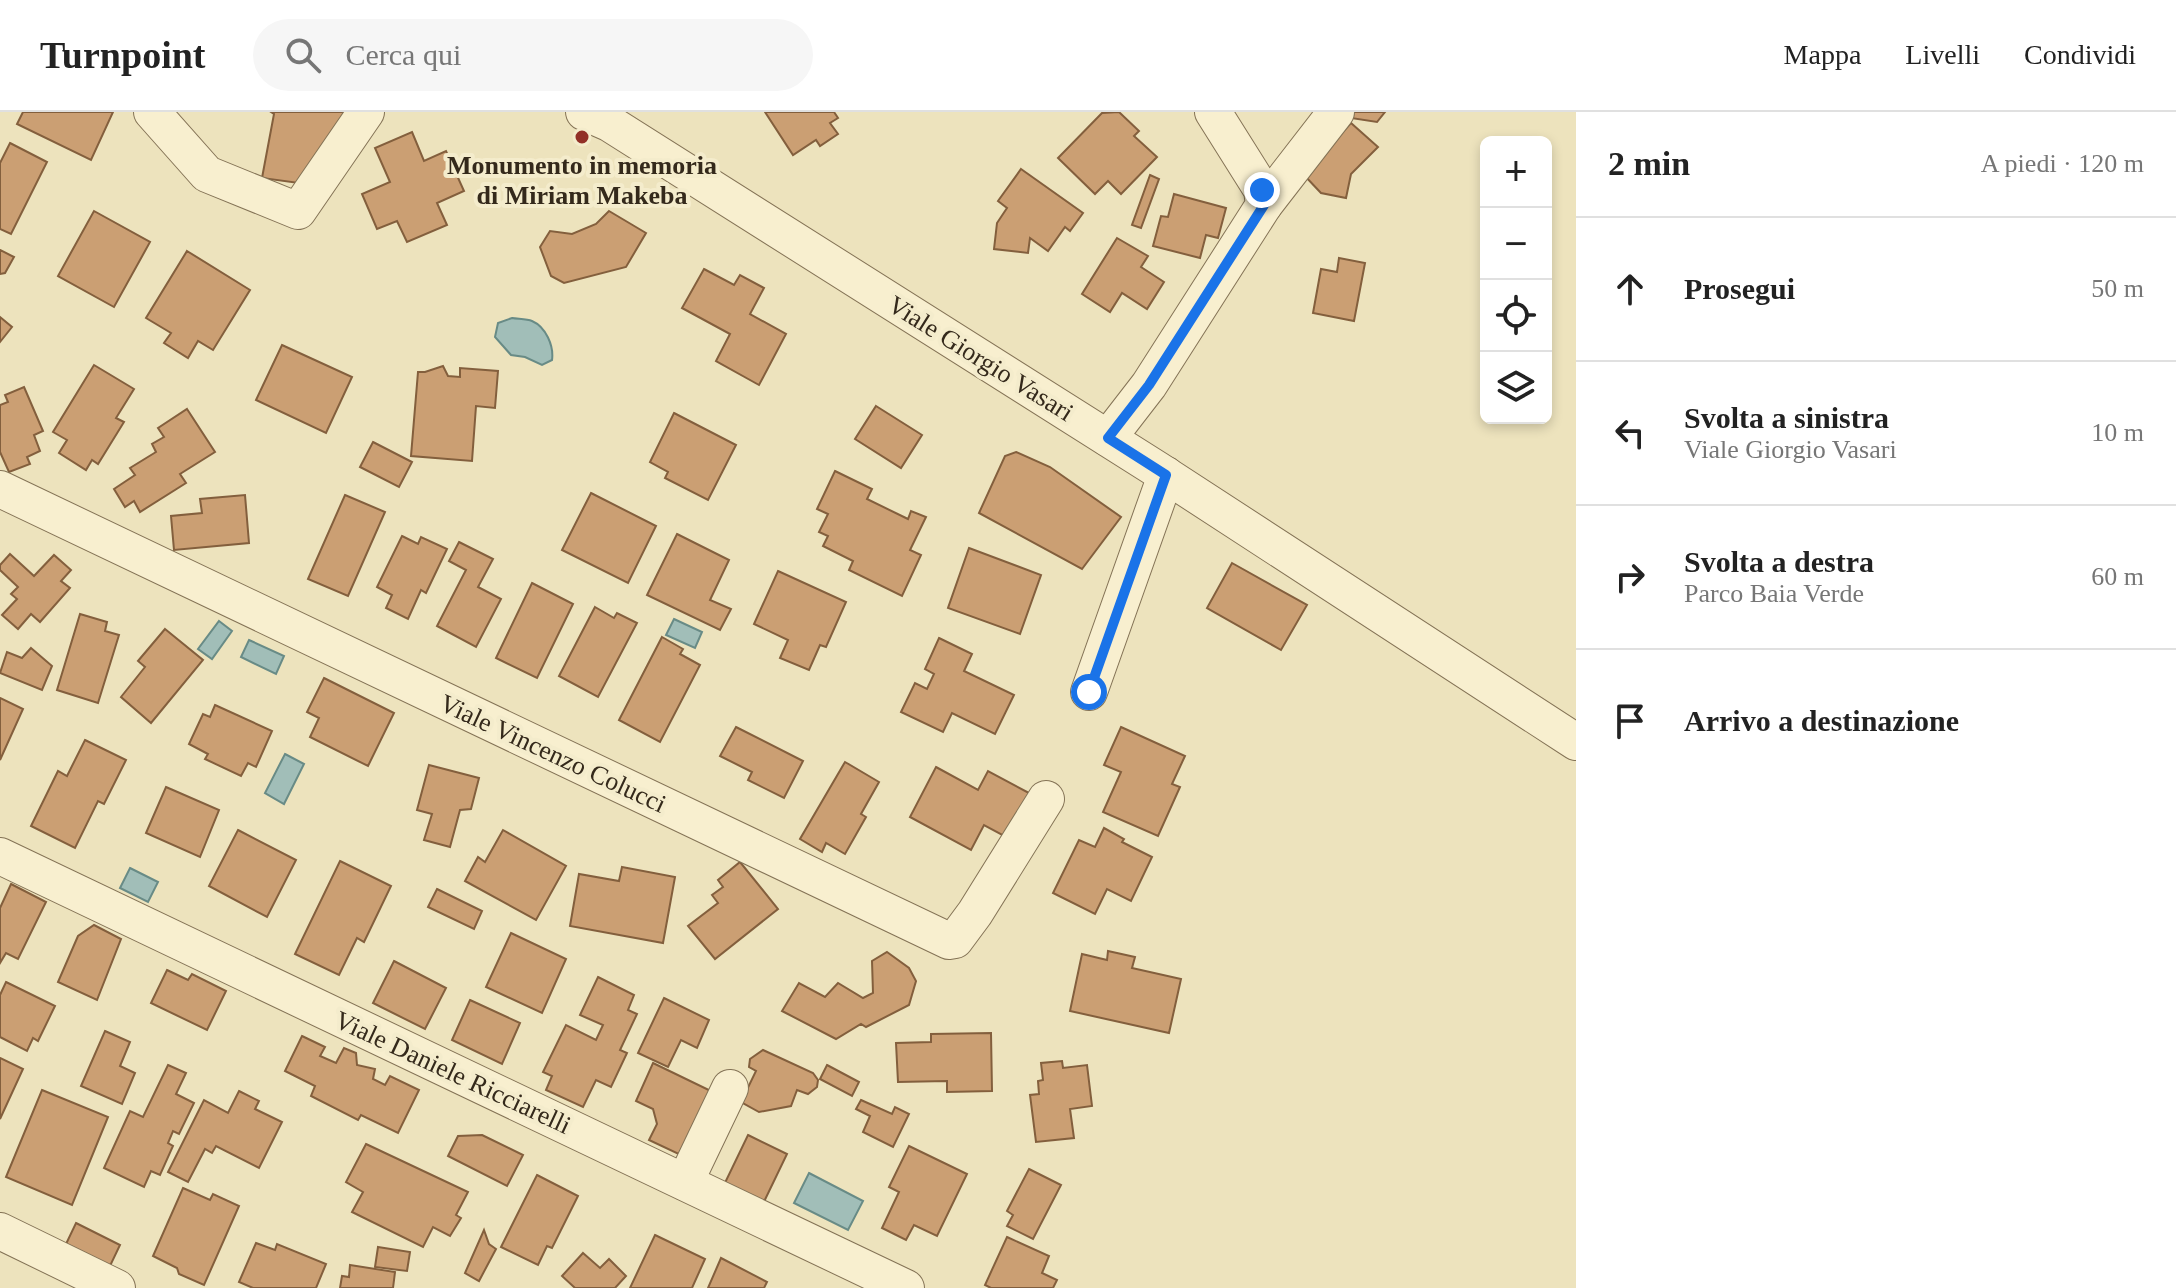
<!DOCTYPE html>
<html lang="it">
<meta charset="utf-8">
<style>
:root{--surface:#fff;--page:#f6f6f6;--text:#222;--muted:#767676;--line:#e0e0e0}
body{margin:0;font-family:"Times New Roman",serif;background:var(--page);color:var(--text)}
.controls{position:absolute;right:24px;top:24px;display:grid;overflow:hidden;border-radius:12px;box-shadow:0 4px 12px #0003}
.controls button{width:72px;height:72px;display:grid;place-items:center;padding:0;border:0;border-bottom:2px solid var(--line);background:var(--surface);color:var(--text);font:40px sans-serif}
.stop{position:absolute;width:24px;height:24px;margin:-18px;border:6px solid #1a73e8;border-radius:50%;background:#fff}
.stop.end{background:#1a73e8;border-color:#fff;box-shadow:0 2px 8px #0008}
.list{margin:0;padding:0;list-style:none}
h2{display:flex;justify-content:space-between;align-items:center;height:104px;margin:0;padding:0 32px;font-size:34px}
h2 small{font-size:26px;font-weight:400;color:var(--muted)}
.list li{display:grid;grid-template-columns:52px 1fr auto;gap:24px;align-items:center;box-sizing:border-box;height:144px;padding:0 32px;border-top:2px solid var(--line)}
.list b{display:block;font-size:30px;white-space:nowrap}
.list p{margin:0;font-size:26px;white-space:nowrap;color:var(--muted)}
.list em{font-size:26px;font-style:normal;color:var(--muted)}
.icon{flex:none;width:44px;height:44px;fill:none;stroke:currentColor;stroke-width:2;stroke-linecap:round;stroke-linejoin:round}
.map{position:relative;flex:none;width:1576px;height:1176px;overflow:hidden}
header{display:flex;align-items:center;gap:48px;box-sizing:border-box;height:112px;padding:0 40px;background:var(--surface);border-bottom:2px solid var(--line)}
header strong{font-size:38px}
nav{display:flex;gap:44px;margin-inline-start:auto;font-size:28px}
.search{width:560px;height:72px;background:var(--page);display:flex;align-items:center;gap:20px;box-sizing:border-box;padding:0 28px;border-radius:44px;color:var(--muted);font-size:30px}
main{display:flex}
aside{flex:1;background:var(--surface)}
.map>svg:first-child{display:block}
</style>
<header>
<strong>Turnpoint</strong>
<div class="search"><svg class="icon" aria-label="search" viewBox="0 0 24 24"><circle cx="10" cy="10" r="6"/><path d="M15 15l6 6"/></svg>Cerca qui</div>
<nav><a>Mappa</a><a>Livelli</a><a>Condividi</a></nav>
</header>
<main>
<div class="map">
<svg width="1576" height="1176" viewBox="0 0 1576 1176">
<rect width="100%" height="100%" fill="#ede3bd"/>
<g fill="#a1beb8" stroke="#688b86" stroke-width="2">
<path d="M512 206C518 207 527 207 532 209 546 215 554 234 552 248L542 253 525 245 511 243 495 225 498 211Z"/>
<path d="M674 507 702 520 695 536 666 523Z"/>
<path d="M219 509 232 519 212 547 198 537Z"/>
<path d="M249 528 284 544 276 562 241 545Z"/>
<path d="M285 642 304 652 284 692 265 681Z"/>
<path d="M130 756 158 770 148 790 120 776Z"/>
<path d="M809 1061 863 1089 848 1118 794 1091Z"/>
</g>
<g fill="#cb9f73" stroke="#835f3d" stroke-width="2">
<path d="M23 0H113L91 48 17 12Z"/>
<path d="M271 0H355L306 72 262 66 274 2Z"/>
<path d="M765 0H834L838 6 830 11 838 22 820 34 816 28 793 43Z"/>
<path d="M1119 0 1139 19 1134 24 1157 45 1121 82 1108 69 1095 82 1058 46 1102 1Z"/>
<path d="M1352 0H1385L1377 10 1351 6Z"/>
<path d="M1351 11 1378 35 1351 62 1346 86 1321 81 1303 62Z"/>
<path d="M412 20 424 49 446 39 464 79 437 91 447 113 407 130 397 109 377 117 362 82 390 70 375 36Z"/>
<path d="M10 31 47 50 11 122 0 117V51Z"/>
<path d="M1021 57 1083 101 1070 119 1065 115 1048 139 1030 126 1028 141 994 137 997 111 1007 96 998 89Z"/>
<path d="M1150 63 1159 67 1141 116 1132 113Z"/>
<path d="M1174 82 1226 96 1218 126 1206 123 1200 146 1153 134 1161 104 1168 105Z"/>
<path d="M94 99 150 130 114 195 58 164Z"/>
<path d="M609 99 646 121 626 155 564 171 551 164 540 135 550 119 572 122 596 112Z"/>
<path d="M1117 126 1148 144 1141 155 1164 170 1147 197 1122 181 1110 200 1082 182Z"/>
<path d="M0 138 14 145 5 161 0 162Z"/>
<path d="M187 139 250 178 213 238 198 229 188 246 164 231 171 221 146 206Z"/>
<path d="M1339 146 1365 151 1354 209 1313 201 1321 157 1337 160Z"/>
<path d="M704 157 734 173 740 163 764 176 750 202 786 222 759 273 716 249 730 222 682 196Z"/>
<path d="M0 205 12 215 0 230Z"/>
<path d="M282 233 352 265 326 321 256 288Z"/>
<path d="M94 253 134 277 116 306 124 310 98 352 92 348 86 358 59 341 67 328 53 320Z"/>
<path d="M443 254 448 264 460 265V256L498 259 495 296 476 294 472 349 411 344 418 260H425Z"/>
<path d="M24 275 43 319 34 323 40 339 27 345 30 352 9 360 0 340V293L8 290 5 283Z"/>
<path d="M876 294 922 323 901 356 855 327Z"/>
<path d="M187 297 215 340 180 362 186 371 140 400 134 389 125 395 114 377 135 363 130 356 156 340 152 332 164 325 158 316Z"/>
<path d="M674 301 736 333 708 388 665 366 668 360 650 350Z"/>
<path d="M373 330 412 350 399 375 360 355Z"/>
<path d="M1016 340 1050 355 1121 405 1082 457 979 401 1005 344Z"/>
<path d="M835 359 872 377 867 387 908 407 911 399 926 405 910 438 921 443 902 484 849 458 853 449 823 434 828 424 819 420 828 402 817 397Z"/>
<path d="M591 381 656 414 628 471 562 438Z"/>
<path d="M245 383 249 431 174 438 171 404 202 401 200 387Z"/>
<path d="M345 383 385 400 348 484 308 467Z"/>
<path d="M677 422 729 448 710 488 731 497 720 518 647 483Z"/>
<path d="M402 424 418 432 421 425 447 437 426 481 421 478 408 507 386 496 392 483 377 475Z"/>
<path d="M459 430 493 447 478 475 501 487 476 535 437 514 466 458 449 449Z"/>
<path d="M969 436 1041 463 1020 522 948 496Z"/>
<path d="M10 442 34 464 54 443 71 458 61 469 70 476 40 510 31 502 18 517 2 503 17 487 11 482 18 475 0 458V453Z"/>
<path d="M1232 451 1307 493 1281 538 1207 496Z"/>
<path d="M778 459 846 490 826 535 820 533 809 558 780 546 788 528 754 512Z"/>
<path d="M532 471 573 492 537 566 496 546Z"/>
<path d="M595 495 614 506 617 501 637 511 598 585 559 564Z"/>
<path d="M80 502 107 510 105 519 119 523 98 591 57 578Z"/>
<path d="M165 517 203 548 151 611 121 585 145 555 138 549Z"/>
<path d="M662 525 683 537 680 542 700 553 660 630 619 608Z"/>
<path d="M939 526 972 542 964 559 1014 583 995 622 952 601 943 620 901 600 915 571 927 577 934 562 925 557Z"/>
<path d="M31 536 52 554 42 578 0 561 7 540 22 546Z"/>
<path d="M324 566 394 601 368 654 310 625 319 606 307 600Z"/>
<path d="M0 586 23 597 0 648Z"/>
<path d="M215 593 272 619 256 655 248 651 241 664 205 647 208 642 189 632 203 602 210 605Z"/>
<path d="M736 615 803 649 784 686 748 668 752 660 720 644Z"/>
<path d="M1121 615 1185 644 1172 672 1180 675 1158 724 1103 700 1121 660 1104 653Z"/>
<path d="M85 628 126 648 104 692 98 689 75 736 31 714 58 659 67 664Z"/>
<path d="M845 650 879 670 861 702 866 705 845 742 826 731 822 740 800 727Z"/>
<path d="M429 653 479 666 471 697 460 698 450 735 424 728 432 702 417 698Z"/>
<path d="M936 655 978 678 988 659 1029 681 1006 725 984 713 971 738 910 705Z"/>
<path d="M166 675 219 698 200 745 146 721Z"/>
<path d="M1104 716 1124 727 1122 730 1152 745 1131 789 1107 777 1095 802 1053 781 1079 728 1095 735Z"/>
<path d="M238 718 296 748 267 805 209 774Z"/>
<path d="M503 718 566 754 536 808 465 769 478 745 485 750Z"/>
<path d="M340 749 391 774 364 830 357 826 339 863 295 842Z"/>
<path d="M740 750 778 797 715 847 688 814 718 791 712 783 723 775 718 768Z"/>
<path d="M622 755 675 765 663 831 570 814 579 762 619 769Z"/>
<path d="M11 772 46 790 18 847 6 841 0 851V796Z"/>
<path d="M437 777 482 799 474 817 428 795Z"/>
<path d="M94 813 121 827 97 888 58 870 78 824Z"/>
<path d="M511 821 566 847 542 901 486 875Z"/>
<path d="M1108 839 1135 845 1132 856 1181 867 1169 921 1070 899 1082 842 1107 848Z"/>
<path d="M887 840 909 856 916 869 909 893 866 915 861 912 836 927 782 899 799 871 825 885 838 871 863 886 873 881 872 849Z"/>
<path d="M394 849 446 876 425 917 373 891Z"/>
<path d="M167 858 188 868 192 862 226 879 207 918 151 891Z"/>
<path d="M598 865 634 883 628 898 637 902 620 938 627 941 611 975 596 968 583 995 546 978 552 964 543 960 566 913 596 928 603 913 580 903Z"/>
<path d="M6 870 55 894 38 929 33 926 27 939 0 925V883Z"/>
<path d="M664 886 709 908 697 936 681 928 668 955 638 941Z"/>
<path d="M470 888 520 911 502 952 452 928Z"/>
<path d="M105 919 130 930 120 954 135 961 122 992 81 974Z"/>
<path d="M991 921 992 979 947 980V969L898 970 896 931 931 930V922Z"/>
<path d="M302 924 325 935 320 944 336 951 344 936 356 941 357 953 375 957 373 967 385 973 390 964 419 978 398 1021 361 1003 358 1008 311 984 315 974 285 959Z"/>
<path d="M763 938 813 961 818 968 817 975 808 982 797 978 791 994 759 1000 741 990 756 959 749 955 750 947Z"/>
<path d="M0 946 23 957 0 1007Z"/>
<path d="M1062 949 1063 956 1087 953 1092 994 1070 997 1074 1026 1036 1030 1030 983 1039 982 1038 969 1043 968 1041 951Z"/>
<path d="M653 951 715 981 685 1045 649 1028 657 1012 653 997 636 989Z"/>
<path d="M168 953 186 961 176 982 194 991 179 1022 173 1019 168 1031 173 1034 160 1063 151 1059 144 1075 104 1056 130 999 143 1005Z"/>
<path d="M827 953 859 970 852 984 820 967Z"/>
<path d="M42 978 108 1005 72 1093 6 1065Z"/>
<path d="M239 979 259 989 255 997 282 1010 259 1056 216 1034 212 1041 205 1037 188 1070 168 1060 204 988 228 1001Z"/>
<path d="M861 988 892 1002 895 995 909 1002 893 1035 863 1020 870 1004 856 997Z"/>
<path d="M482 1023 523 1043 507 1074 448 1044 458 1024Z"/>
<path d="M748 1023 787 1042 761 1096 722 1077Z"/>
<path d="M366 1032 468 1080 456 1103 461 1106 450 1124 433 1115 423 1135 352 1100 363 1080 346 1070Z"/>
<path d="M909 1034 967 1062 937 1124 914 1113 906 1128 882 1116 899 1080 889 1075Z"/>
<path d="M1029 1057 1061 1073 1033 1127 1007 1114 1013 1103 1007 1099Z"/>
<path d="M537 1063 578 1084 552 1136 547 1134 538 1153 501 1135Z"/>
<path d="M183 1076 210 1088 213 1082 239 1094 204 1173 179 1162 177 1156 153 1144Z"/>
<path d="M76 1111 120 1133 110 1154 66 1132Z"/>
<path d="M484 1118 489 1132 496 1137 479 1169 465 1161Z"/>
<path d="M655 1123 705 1147 692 1176H630Z"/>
<path d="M1007 1125 1049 1144 1042 1161 1057 1168 1053 1176H991L985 1173Z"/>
<path d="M256 1131 275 1138 277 1132 326 1152 316 1176H253L239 1170Z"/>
<path d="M378 1135 410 1140 407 1159 375 1155Z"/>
<path d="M583 1141 600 1156 609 1147 626 1164 615 1176H575L562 1164Z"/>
<path d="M721 1146 767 1170 764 1176H708Z"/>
<path d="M350 1153 395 1160 393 1176H340L342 1164 349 1165Z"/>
</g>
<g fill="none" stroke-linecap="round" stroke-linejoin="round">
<g stroke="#847356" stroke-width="38">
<g id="street">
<path d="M152 0 207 62 298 99 366 0"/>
<path d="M584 0 609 11 1158 358 1576 630"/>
<path d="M1264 93 1336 0"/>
<path d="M1108 326 1149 273 1264 93 1262 78 1213 0"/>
<path d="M0 377 949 829 955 828 975 801 1046 687"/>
<path d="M1089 580 1166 363"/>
<path d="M0 744 906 1176"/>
<path d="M685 1070 730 976"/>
<path d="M0 1119 117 1176"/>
</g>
</g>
<use href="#street" stroke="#f8efcf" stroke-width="36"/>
</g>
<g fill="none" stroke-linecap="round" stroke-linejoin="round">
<path stroke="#1a73e8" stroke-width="10" d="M1089 580 1166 363 1108 326 1149 273 1264 93 1262 78"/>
</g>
<circle fill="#923027" stroke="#f4eccc" stroke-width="3" cx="582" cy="25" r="8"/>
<g text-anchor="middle" stroke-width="8" stroke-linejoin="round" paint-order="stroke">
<g font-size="26" font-weight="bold" fill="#34291b" stroke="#f4eccc">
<text x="582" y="62">Monumento in memoria<tspan x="582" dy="30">di Miriam Makeba</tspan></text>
</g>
<g font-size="26" fill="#34291b" stroke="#f4eccc">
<text transform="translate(981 246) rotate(32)" y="9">Viale Giorgio Vasari</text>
<text transform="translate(553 641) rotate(25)" y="9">Viale Vincenzo Colucci</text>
<text transform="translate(453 960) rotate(25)" y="9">Viale Daniele Ricciarelli</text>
</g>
</g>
</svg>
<div class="controls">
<button>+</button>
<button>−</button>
<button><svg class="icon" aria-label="locate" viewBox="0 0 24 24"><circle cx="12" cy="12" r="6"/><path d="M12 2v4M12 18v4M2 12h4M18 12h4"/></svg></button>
<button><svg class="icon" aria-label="layers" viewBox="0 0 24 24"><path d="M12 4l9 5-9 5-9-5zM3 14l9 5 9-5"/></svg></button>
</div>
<div class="stop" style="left:1089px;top:580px"></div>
<div class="stop end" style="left:1262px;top:78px"></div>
</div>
<aside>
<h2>2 min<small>A piedi · 120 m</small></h2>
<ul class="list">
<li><svg class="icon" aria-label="ahead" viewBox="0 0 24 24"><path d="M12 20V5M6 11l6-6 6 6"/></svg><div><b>Prosegui</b></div><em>50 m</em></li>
<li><svg class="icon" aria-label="left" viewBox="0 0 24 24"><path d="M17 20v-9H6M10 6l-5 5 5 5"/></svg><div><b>Svolta a sinistra</b><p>Viale Giorgio Vasari</p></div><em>10 m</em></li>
<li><svg class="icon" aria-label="right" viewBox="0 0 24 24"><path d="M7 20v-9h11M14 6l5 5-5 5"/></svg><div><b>Svolta a destra</b><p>Parco Baia Verde</p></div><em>60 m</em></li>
<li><svg class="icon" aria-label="arrive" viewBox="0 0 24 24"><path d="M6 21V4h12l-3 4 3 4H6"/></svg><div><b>Arrivo a destinazione</b></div></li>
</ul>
</aside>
</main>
